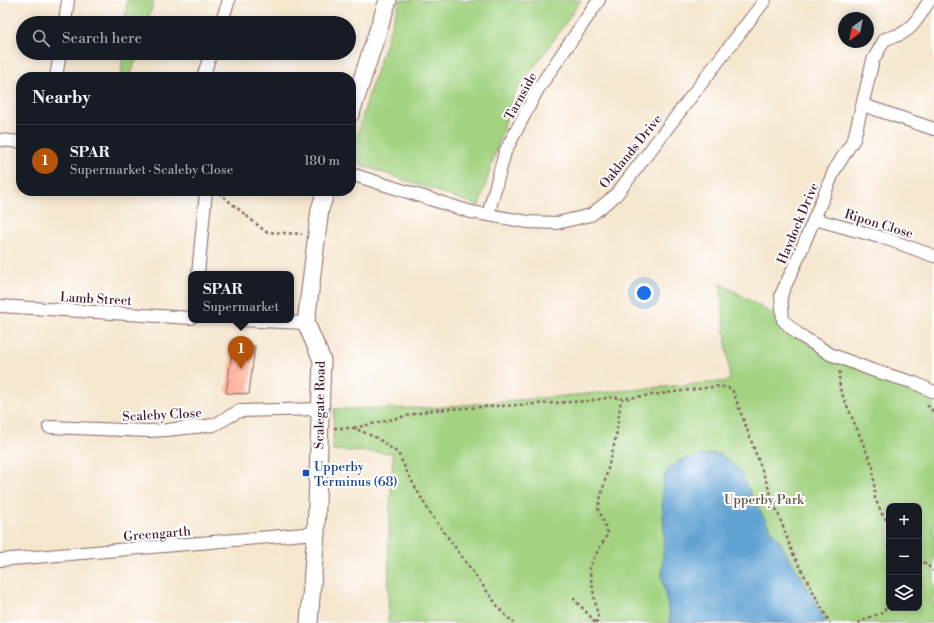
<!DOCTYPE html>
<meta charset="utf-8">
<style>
:root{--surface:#171b24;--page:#20242c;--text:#f1f3f6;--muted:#9ea1a6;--line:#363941;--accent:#b45309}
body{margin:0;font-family:"Libre Bodoni",serif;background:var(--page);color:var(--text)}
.controls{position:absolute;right:12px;bottom:12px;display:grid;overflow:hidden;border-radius:8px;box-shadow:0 2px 10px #0003}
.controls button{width:36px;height:36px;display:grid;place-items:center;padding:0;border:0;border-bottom:1px solid var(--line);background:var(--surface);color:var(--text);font:20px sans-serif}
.compass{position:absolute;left:838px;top:12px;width:36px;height:36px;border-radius:50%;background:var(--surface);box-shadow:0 2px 10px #0003;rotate:212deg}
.you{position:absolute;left:644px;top:293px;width:14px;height:14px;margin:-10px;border:3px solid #fff;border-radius:50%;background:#1a73e8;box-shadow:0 0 0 6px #1a73e833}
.badge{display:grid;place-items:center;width:26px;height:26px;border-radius:50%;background:var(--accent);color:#fff;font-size:13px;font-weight:700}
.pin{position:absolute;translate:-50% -33px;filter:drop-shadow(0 1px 2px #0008)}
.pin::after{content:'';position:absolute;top:21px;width:14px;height:12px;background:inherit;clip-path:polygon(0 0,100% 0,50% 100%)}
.popup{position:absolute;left:188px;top:271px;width:106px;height:52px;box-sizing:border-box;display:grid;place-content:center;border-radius:8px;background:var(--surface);filter:drop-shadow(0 1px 3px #0005);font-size:13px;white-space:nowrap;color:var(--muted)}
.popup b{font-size:15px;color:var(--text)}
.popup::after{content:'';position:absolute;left:50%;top:100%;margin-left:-8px;border:8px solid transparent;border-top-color:var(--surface)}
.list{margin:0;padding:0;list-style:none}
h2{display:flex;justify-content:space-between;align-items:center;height:52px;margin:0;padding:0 16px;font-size:17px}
h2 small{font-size:13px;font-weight:400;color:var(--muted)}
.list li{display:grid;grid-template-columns:26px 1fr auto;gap:12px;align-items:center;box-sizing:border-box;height:72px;padding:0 16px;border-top:1px solid var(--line)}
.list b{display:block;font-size:15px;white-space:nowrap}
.list p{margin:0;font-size:13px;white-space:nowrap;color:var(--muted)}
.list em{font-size:13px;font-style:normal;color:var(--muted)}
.icon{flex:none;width:22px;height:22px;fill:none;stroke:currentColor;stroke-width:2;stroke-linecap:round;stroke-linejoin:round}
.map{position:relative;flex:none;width:934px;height:623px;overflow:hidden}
.search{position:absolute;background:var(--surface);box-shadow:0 2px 10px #0003;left:16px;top:16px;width:340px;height:44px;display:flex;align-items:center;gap:10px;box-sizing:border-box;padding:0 14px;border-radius:22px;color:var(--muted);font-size:15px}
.panel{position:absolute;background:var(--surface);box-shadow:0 2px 10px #0003;left:16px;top:72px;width:340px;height:124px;border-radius:16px}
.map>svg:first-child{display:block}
</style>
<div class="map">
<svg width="934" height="623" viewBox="0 0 934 623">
<rect width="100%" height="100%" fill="#fff"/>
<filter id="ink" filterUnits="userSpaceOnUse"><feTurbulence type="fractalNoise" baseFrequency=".025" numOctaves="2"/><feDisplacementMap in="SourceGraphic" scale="8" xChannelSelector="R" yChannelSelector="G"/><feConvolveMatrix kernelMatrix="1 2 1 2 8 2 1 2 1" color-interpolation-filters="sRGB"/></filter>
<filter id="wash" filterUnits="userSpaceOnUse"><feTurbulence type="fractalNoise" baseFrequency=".012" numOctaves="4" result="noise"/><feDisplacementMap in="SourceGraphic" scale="16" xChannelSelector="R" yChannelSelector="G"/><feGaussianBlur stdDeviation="0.9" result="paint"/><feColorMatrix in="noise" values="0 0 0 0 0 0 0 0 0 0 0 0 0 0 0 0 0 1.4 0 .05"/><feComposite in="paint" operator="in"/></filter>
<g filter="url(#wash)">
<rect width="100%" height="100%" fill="#f5e6ce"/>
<g fill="#a3d381" stroke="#767956" fill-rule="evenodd">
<path d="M127 0H154L147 23H125Z"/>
<path d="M400 0H581L558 34 513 96 479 206 364 166 351 156 370 91Z"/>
<path d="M123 53H138L130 77 121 75Z"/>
<path d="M720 283 783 320 830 354 915 383 934 400V623H388L389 528 393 453 333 450 334 409 431 408 730 381ZM889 506H919V608H889Z"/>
</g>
<path fill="#60a2d3" stroke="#55607f" d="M710 454H721L740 471 750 493 771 530 779 540 810 592 826 623H670L669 613 662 578 664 530 662 503 663 480 669 468 684 459Z"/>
<g id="blocks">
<path fill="#fea68d" d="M233 345 255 346 249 394 226 393Z"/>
</g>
</g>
<g filter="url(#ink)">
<use href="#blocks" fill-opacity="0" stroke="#866564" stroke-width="1"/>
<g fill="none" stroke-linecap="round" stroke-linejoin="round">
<g stroke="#866564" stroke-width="14">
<g id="street">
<path d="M930 0C922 11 914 28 901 34 896 36 891 37 885 39L873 60 854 139 834 171 798 258 781 295 783 320 798 334 830 354 872 370 915 383 934 392"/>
<path d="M65 23 68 0"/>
<path d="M221 23 229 0"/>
<path d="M56 77 60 53"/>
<path d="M203 77 211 53"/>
<path d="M863 105 934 129"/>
<path d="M0 140 21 142"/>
<path d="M351 174 471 212 528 222 557 223 591 215 616 195 765 0"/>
<path d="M488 215 505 152 538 89 599 0"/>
<path d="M814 219 887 239 934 256"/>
<path d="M198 274 206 191"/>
<path d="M0 306 191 318"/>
<path d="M238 320 306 323"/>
<path d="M49 427 149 431 166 430 214 425 239 411 321 409"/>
<path d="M0 560 316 533"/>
</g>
</g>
<g stroke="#866564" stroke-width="19">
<g id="secondary">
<path d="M351 113 388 0"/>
<path d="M309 623 316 533 322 360 306 323 320 209 326 191"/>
</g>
</g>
<g stroke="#866564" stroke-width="2.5" stroke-dasharray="3 3" stroke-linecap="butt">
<path d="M219 193 266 232 302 234"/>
<path d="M840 371 839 375 840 389 873 467 875 498 883 516 889 522"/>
<path d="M927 405 934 412"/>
<path d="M334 428H354L377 438 398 453 407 472 428 510 502 612 514 623"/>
<path d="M354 428 432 410 587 401 613 397 621 399"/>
<path d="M919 558 934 571"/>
<path d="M573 598 590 616 595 623"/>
<path d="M596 623 598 617 589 568 593 559 602 544 608 533 598 508 616 437 621 399 720 386 732 389 793 554 830 623"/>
<path d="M858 623 872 616 883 613 889 603"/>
</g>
<use href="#street" stroke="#fff" stroke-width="12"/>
<use href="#secondary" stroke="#fff" stroke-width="17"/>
</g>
</g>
<rect fill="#1a4fb4" stroke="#fff" stroke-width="1.5" x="302" y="469" width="8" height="8" rx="2"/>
<g text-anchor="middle" stroke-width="4" stroke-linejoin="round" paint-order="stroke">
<g font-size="13" fill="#4a1f2b" stroke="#fff">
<text transform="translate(520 96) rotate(-61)" y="5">Tarnside</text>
<text transform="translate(630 151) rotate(-51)" y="5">Oaklands Drive</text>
<text transform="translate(797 223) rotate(-67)" y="5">Haydock Drive</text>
<text transform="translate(879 223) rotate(17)" y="5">Ripon Close</text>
<text transform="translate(96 298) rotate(3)" y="5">Lamb Street</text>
<text transform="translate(319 405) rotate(-89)" y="5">Scalegate Road</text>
<text transform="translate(162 414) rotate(-3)" y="5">Scaleby Close</text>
<text transform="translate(157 533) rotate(-5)" y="5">Greengarth</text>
</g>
<g font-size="13" fill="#164399" stroke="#fff" text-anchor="start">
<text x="314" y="471">Upperby<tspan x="314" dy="15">Terminus (68)</tspan></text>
</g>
<g font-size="13" fill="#655545" stroke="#fff">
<text x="764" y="504">Upperby Park</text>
</g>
</g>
</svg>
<div class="controls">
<button>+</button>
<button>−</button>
<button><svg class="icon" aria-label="layers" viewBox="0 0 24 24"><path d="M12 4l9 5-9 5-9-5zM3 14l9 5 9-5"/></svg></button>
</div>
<svg class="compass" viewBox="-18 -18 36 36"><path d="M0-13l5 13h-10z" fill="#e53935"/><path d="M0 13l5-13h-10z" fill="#9ea1a6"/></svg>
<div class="you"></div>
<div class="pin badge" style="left:241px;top:369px">1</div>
<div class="popup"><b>SPAR</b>Supermarket</div>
<div class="search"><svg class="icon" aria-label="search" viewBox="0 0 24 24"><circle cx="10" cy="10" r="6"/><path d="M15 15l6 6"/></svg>Search here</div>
<section class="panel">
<h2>Nearby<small></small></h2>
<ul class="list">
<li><span class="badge">1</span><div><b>SPAR</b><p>Supermarket · Scaleby Close</p></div><em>180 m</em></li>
</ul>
</section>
</div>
